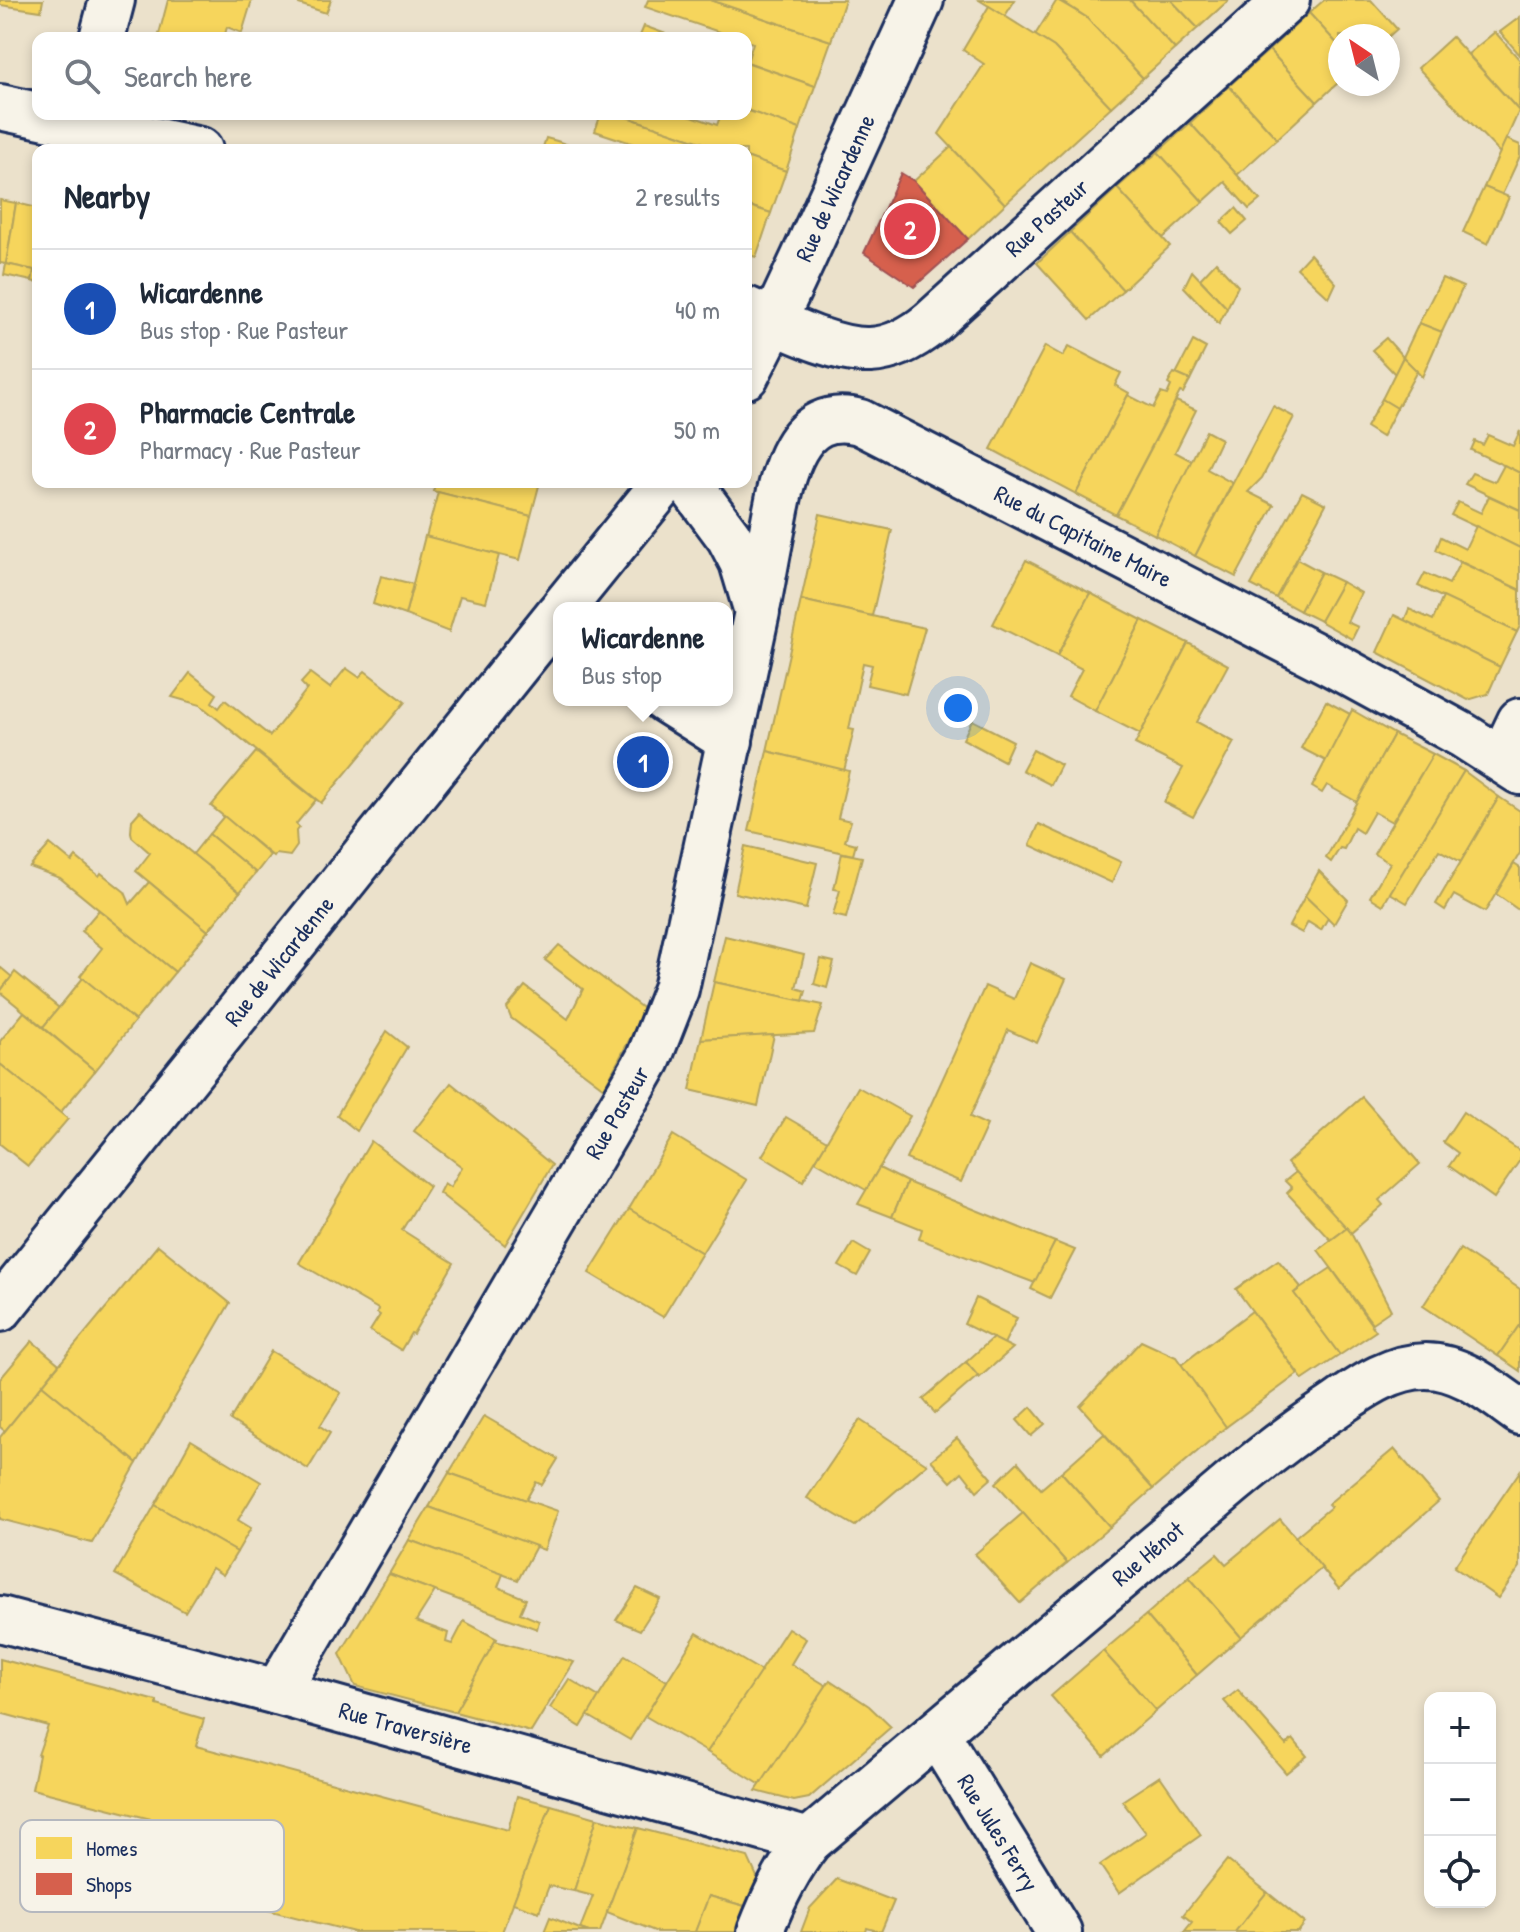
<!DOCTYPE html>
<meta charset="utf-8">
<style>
:root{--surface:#fff;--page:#f6f6f7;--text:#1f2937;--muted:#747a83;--line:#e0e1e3;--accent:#c8321e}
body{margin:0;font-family:"Patrick Hand",sans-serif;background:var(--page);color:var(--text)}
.controls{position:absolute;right:24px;bottom:24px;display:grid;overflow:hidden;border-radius:16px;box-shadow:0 4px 12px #0003}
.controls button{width:72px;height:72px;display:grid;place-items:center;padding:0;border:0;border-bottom:2px solid var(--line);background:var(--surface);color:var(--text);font:40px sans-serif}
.compass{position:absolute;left:1328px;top:24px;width:72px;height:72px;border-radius:50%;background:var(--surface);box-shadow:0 4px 12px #0003;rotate:325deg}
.you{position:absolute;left:958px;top:708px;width:28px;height:28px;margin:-20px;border:6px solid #fff;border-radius:50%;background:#1a73e8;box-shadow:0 0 0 12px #1a73e833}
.badge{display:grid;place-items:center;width:52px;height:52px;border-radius:50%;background:var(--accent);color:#fff;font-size:26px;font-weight:700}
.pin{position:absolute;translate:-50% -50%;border:4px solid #fff;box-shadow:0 2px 8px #0006}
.popup{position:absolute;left:553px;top:602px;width:180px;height:104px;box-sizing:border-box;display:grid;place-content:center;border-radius:16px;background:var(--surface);filter:drop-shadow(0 2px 6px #0005);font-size:26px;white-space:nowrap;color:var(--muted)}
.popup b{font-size:30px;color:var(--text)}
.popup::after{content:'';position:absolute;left:50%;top:100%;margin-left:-16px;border:16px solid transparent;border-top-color:var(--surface)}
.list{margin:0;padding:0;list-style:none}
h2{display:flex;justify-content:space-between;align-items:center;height:104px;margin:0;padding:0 32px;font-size:34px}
h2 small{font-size:26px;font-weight:400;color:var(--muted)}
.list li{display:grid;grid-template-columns:52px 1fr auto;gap:24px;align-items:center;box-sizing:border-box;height:120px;padding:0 32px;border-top:2px solid var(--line)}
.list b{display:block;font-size:30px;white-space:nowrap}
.list p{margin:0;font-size:26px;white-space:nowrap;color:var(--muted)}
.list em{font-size:26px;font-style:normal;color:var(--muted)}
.icon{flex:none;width:44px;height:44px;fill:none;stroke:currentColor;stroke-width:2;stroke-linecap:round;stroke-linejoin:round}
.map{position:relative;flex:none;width:1520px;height:1932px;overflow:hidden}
.search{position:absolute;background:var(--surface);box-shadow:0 4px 12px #0003;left:32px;top:32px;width:720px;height:88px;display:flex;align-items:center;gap:20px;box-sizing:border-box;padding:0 28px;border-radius:16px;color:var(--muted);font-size:30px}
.panel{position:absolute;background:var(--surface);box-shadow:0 4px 12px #0003;left:32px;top:144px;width:720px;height:344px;border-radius:16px}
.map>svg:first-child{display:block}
</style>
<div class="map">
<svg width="1520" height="1932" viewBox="0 0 1520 1932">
<rect width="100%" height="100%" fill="#ebe1cb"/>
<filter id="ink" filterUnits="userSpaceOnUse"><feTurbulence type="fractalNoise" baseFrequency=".0125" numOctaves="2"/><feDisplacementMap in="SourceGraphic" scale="16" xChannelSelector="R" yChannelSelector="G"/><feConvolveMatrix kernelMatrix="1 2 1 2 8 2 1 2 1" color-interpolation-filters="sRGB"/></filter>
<g filter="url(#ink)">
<g fill="#f6d55c" stroke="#b4a35d" stroke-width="2">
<path d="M0 0H43L41 11 0 5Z"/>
<path d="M168 0H252L242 33 227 27 224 38H158Z"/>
<path d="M300 0H331L326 13 299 4Z"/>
<path d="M648 0H710L831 41 815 86 747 62 753 43 746 41V38H737L645 7Z"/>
<path d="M710 0H845L831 41Z"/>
<path d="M979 0H1015L1005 16Z"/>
<path d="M1057 0 1086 17 1143 78 1111 107 1054 47 1035 35Z"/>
<path d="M1060 0H1130L1175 49 1143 78 1086 17Z"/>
<path d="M1130 0H1171L1198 28 1175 49Z"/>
<path d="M1171 0H1229L1198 28Z"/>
<path d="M1324 0H1371L1397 29 1388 37 1340 36V47L1309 13Z"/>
<path d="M989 6 1054 47 1111 107 1005 204 939 134 984 64 963 50Z"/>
<path d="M1309 13 1340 47V81L1317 102 1269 50Z"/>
<path d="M1520 17V55L1500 32Z"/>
<path d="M644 26 677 38H639Z"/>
<path d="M1495 32 1520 60 1519 111 1468 54Z"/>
<path d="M1452 37 1519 111 1500 153 1418 68Z"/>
<path d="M1269 50 1317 102 1277 139 1229 86Z"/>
<path d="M746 62 815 86 800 129 746 110Z"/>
<path d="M1229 86 1277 139 1237 175 1190 123Z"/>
<path d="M746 110 800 129 786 171 746 157V150H724L618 114H686L717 125 721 114H746Z"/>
<path d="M601 114H618L724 150H652L595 131Z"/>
<path d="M1190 123 1260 200 1249 209 1225 182 1203 202 1158 152Z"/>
<path d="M546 138 557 141 582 150H542Z"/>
<path d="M1506 139 1520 145V156L1502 195 1484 187Z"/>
<path d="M951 147 1005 204 968 239 914 181Z"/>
<path d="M1158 152 1203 202 1163 238 1117 188Z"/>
<path d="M746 157 786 171 771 213 746 205Z"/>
<path d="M1484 187 1509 197 1488 244 1463 232Z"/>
<path d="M1117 188 1170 246 1123 290 1070 232Z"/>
<path d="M0 200 16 203 6 264 0 263Z"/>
<path d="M16 203 38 208V283L32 281 34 270 6 264Z"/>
<path d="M746 205 771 213 756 257 746 254Z"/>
<path d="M1236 208 1247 221 1232 234 1221 222Z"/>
<path d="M1070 232 1123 290 1089 320 1037 263Z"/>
<path d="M1310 254 1336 283 1329 298 1297 268Z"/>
<path d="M1216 262 1238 286 1227 308 1200 279Z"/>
<path d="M6 264 34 270 32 281 4 275Z"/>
<path d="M1192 271 1227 308 1219 324 1184 287Z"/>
<path d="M1442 278 1463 287 1442 332 1419 323Z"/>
<path d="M1419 323 1442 332 1422 377 1403 357Z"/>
<path d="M1386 338 1403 357 1395 374 1372 350Z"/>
<path d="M1193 341 1206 348 1190 380 1176 374Z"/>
<path d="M1045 346 1063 356 1069 346 1121 373 1115 385 1129 393 1076 494 991 449Z"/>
<path d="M1403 357 1417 371 1397 408 1382 399Z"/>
<path d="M1174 373 1190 380 1183 393 1180 392 1116 515 1076 494 1128 395 1153 408 1161 393 1167 395 1171 386 1168 384Z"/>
<path d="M1382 399 1397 408 1382 437 1366 427Z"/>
<path d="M1176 401 1196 410 1175 452 1192 461 1155 535 1116 515Z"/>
<path d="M1273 406 1294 417 1262 478 1248 492 1274 505 1236 577 1195 556Z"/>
<path d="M1206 431 1221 439 1207 469 1232 483 1195 556 1155 535Z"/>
<path d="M1520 431V473L1471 450 1475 441 1483 445 1488 435 1513 446Z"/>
<path d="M1504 465 1520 473V510L1465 484 1472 473 1495 482Z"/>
<path d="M436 482H540L531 516 433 491Z"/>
<path d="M438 492 531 516 520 560 426 537Z"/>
<path d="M1302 492 1326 504 1276 598 1251 585Z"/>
<path d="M1489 496 1520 510V548L1451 515 1458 502 1481 513Z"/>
<path d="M820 514 892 530 872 616 801 600Z"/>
<path d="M1476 526 1520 548V590L1436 550 1441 537 1465 549Z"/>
<path d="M425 536 499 555 486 602 460 596 449 632 405 615Z"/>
<path d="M1297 559 1321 572 1300 611 1276 598Z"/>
<path d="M1026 560 1090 593 1057 656 993 624Z"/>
<path d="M1460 562 1520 590V626L1517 632 1418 586 1425 573 1449 584Z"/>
<path d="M1321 572 1342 582 1320 621 1300 611Z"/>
<path d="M381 576 413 584 405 615 373 604Z"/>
<path d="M1342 582 1361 593 1347 622 1358 627 1352 639 1320 621Z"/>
<path d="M1090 593 1142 620 1095 711 1068 696 1082 669 1057 656Z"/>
<path d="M1443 597 1517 632 1500 667 1404 621 1409 609 1433 620Z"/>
<path d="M801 600 925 628 906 694 867 685 872 665 863 663 849 729 854 730 844 771 767 751Z"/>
<path d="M1394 615 1500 667 1488 694 1468 700 1377 652Z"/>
<path d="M1142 620 1188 643 1140 734 1095 711Z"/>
<path d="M1188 643 1228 665 1197 722 1234 742 1193 817 1164 802 1183 768 1135 744Z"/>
<path d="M346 668 359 677 365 671 405 702 321 803 200 705 172 697 190 673 217 694 212 702 219 708 225 700 270 736 307 689 301 683 310 673 330 688Z"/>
<path d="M1326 701 1350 714 1326 761 1301 748Z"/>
<path d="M1352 710 1394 734 1357 802 1327 785 1322 793 1312 787Z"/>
<path d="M972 720 1013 741 1004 761 963 739Z"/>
<path d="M1394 734 1433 754 1392 822 1374 812 1362 833 1354 828 1344 849 1340 848 1331 862 1326 858Z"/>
<path d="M1033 750 1061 765 1051 785 1022 770Z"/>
<path d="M767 751 849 771 838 818 851 821 845 841 856 844 853 855 749 831Z"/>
<path d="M256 752 316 800 296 824 299 827 296 831 297 846 290 856 276 854 274 857 211 806Z"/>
<path d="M1433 754 1464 771 1383 905 1370 897 1390 863 1374 854Z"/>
<path d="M1464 771 1499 797 1461 862 1439 850 1407 903 1390 893Z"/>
<path d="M1499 797 1520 811V853L1485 912 1454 895 1445 910 1436 904Z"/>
<path d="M140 811 240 892 208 931 136 871 150 853 132 837 131 832 132 820Z"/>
<path d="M224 816 270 855 256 873 209 834Z"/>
<path d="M1039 824 1121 862 1112 883 1030 845Z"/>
<path d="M209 834 256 873 240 892 193 854Z"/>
<path d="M50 844 72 862 76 857 99 876 101 873 125 892 130 904 149 882 208 931 175 972 60 878 30 867Z"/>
<path d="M745 846 817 863 806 909 735 893Z"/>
<path d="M842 853 862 857 846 918 833 915 840 890 834 889Z"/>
<path d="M1514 864 1520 868V911L1496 894Z"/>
<path d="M1319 871 1348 900 1334 924 1305 896Z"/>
<path d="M1305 896 1328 918 1321 930 1308 922 1302 933 1289 926Z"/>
<path d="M99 910 175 972 135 1021 80 976 102 948 81 931Z"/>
<path d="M725 936 804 955 796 988 806 991 803 1001 714 982Z"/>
<path d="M559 945 645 1010 604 1088 511 1018 507 1008 525 986 568 1019 583 989 545 960Z"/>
<path d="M821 959 834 962 827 988 814 984Z"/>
<path d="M1030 963 1066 979 1037 1043 1008 1030 970 1117 987 1125 961 1182 906 1159 985 986 1014 999Z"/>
<path d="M0 967 12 977 0 991Z"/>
<path d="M15 972 59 1008 43 1027 0 992Z"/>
<path d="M83 978 135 1021 95 1071 43 1027Z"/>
<path d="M714 982 823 1005 814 1033 701 1039Z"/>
<path d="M24 1012 95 1071 60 1113 0 1064V1041Z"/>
<path d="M387 1031 407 1047 357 1131 337 1115Z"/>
<path d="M774 1035 758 1106 690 1090 701 1039Z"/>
<path d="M0 1064 68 1119 28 1166 0 1144Z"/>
<path d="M451 1083 552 1165 505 1245 439 1193 444 1183 450 1187 462 1167 414 1131Z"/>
<path d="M858 1087 910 1116 866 1190 815 1161Z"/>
<path d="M1362 1097 1420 1164 1379 1200 1383 1205 1351 1233 1287 1163Z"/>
<path d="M1463 1112 1520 1151V1160L1494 1198 1449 1166 1458 1153 1443 1142Z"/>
<path d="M786 1117 827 1141 803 1181 762 1156Z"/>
<path d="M673 1135 747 1180 702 1253 629 1209Z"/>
<path d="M371 1141 429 1186 402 1230 454 1263 413 1334 411 1333 401 1350 370 1331 380 1315 377 1313 378 1309 299 1263Z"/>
<path d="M879 1168 907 1182 892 1217 858 1204Z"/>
<path d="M1296 1172 1347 1228 1331 1240 1287 1193 1292 1188 1285 1181Z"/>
<path d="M907 1182 1055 1242 1035 1283 919 1239 922 1229 892 1217Z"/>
<path d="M629 1209 702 1253 663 1317 589 1273Z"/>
<path d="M1347 1228 1351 1233 1391 1310 1372 1323 1318 1250Z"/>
<path d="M1055 1242 1075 1250 1050 1298 1031 1289Z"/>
<path d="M853 1243 870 1253 857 1276 839 1266Z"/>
<path d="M158 1245 230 1303 137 1463 42 1385Z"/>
<path d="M1460 1249 1520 1289V1324L1498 1356 1423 1306Z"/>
<path d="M1278 1260 1301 1287 1294 1293 1340 1355 1303 1380 1236 1289Z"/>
<path d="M1331 1268 1376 1331 1340 1355 1294 1293Z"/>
<path d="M976 1298 1017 1318 1004 1344 964 1324Z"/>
<path d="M1252 1311 1298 1374 1226 1427 1181 1365Z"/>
<path d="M1520 1324V1371L1498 1356Z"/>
<path d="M993 1338 1013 1348 979 1378 966 1362Z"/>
<path d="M32 1341 59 1364 5 1431 0 1427V1379Z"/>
<path d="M1141 1341 1176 1357 1226 1427 1153 1489 1080 1406Z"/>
<path d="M271 1351 341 1393 320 1426 330 1433 308 1469 230 1420Z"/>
<path d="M966 1362 978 1376 935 1413 923 1399Z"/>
<path d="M42 1385 137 1463 92 1543 0 1519V1437Z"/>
<path d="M1031 1407 1045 1424 1031 1436 1017 1420Z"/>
<path d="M484 1416 558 1459 542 1485 536 1482 526 1500 449 1473Z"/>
<path d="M860 1420 927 1464 855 1526 807 1498Z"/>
<path d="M1104 1434 1153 1489 1110 1527 1061 1472Z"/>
<path d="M957 1438 992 1478 977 1491 962 1472 951 1482 931 1460Z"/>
<path d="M191 1440 261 1482 238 1520 251 1528 237 1552 155 1505Z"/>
<path d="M1394 1449 1439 1501 1339 1589 1295 1537 1331 1507 1328 1504Z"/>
<path d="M1018 1462 1041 1489 1061 1472 1110 1527 1067 1563 996 1483Z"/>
<path d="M1520 1471V1567L1498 1598 1454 1567Z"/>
<path d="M449 1473 558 1511 544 1550 429 1507Z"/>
<path d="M155 1505 237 1552 223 1575 212 1568 185 1612 115 1574Z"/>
<path d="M429 1507 536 1546 518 1580 409 1540Z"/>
<path d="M1023 1513 1067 1563 1020 1603 975 1554Z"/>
<path d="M1280 1519 1322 1568 1241 1637 1189 1577 1217 1554 1226 1564Z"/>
<path d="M409 1540 503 1574 498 1587 526 1599 520 1613 539 1621 537 1629 389 1574Z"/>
<path d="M389 1574 435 1591 416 1621 448 1633 446 1642 452 1644 464 1621 497 1639 455 1712 355 1686 340 1654Z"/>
<path d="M1189 1577 1241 1637 1197 1675 1146 1615Z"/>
<path d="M637 1588 660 1599 640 1630 616 1620Z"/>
<path d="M1146 1615 1197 1675 1156 1711 1103 1651Z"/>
<path d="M788 1628 806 1639 791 1664 827 1686 761 1785 707 1752Z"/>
<path d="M697 1633 761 1671 707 1752 645 1716Z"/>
<path d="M495 1641 574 1662 531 1732 455 1712Z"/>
<path d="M1103 1651 1156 1711 1104 1756 1051 1696Z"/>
<path d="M625 1655 667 1681 630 1740 587 1715Z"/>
<path d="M0 1659 157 1701V1705L204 1719 196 1746 508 1830 517 1796 551 1805 502 1932H354L240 1903 254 1845 32 1789 39 1755H38L48 1726 0 1713Z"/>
<path d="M569 1679 599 1697 581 1727 550 1708Z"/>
<path d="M830 1680 869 1706 891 1727 809 1798 794 1801 756 1791Z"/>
<path d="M1238 1690 1286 1745 1293 1739 1307 1756 1286 1773 1224 1701Z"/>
<path d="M1160 1776 1201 1835 1119 1893 1100 1865 1146 1833 1122 1801Z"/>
<path d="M551 1805 597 1818 574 1891 549 1886 539 1912 513 1903Z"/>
<path d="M597 1818 638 1828 600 1932H589L580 1929 593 1896 574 1891Z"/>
<path d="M638 1828 748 1857 758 1879 748 1907 709 1896 695 1932H657L607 1912Z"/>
<path d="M1227 1860 1267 1892 1235 1932H1184L1192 1922 1183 1915Z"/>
<path d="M837 1879 894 1901 881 1932 867 1928 866 1932H801L810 1908Z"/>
<path d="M1267 1892 1305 1923 1298 1932H1235Z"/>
<path d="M709 1896 748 1907 738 1932H695Z"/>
<path d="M550 1917 580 1929 589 1932H544Z"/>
</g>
<path fill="#d6604d" stroke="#9e5152" stroke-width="2" d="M901 173 914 181 968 239 914 287 864 253Z"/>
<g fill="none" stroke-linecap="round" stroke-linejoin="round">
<g stroke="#1b2f5e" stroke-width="50">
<g id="minor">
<path d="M102 38 112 0"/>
<path d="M0 107 200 150"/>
<path id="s1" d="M746 309C779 323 834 352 870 350 893 349 914 337 931 323L1287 0"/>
<path id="s2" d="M746 376 774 321 803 259 921 0"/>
<path id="s3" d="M758 605C763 580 767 556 772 531 781 483 792 404 860 422L1334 665 1464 736 1520 772"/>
<path d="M563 608 665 482"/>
<path d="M665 700 730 741"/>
<path d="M1502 759 1520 721"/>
<path id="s4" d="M0 1309 559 613"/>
<path id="s5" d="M0 1619 277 1692 809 1841"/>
<path id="s6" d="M277 1692 629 1093 648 1060 676 989 757 612 742 562 729 537 688 482"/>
<path id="s7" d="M937 1734 1059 1932"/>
<path id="s8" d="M760 1932C773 1899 787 1869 809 1841L1232 1483C1262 1458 1293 1434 1326 1412 1356 1392 1388 1366 1426 1366 1462 1366 1493 1393 1520 1412"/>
</g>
</g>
<use href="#minor" stroke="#f7f3e8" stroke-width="44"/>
</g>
</g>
<g text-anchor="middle" stroke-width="8" stroke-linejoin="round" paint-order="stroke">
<g font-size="24" fill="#1b2f5e" stroke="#f7f3e8">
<text dy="8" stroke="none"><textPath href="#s2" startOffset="208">Rue de Wicardenne</textPath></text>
<text dy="8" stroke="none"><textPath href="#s1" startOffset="356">Rue Pasteur</textPath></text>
<text dy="8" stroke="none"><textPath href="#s3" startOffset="488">Rue du Capitaine Maire</textPath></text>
<text dy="8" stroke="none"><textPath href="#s4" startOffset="446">Rue de Wicardenne</textPath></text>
<text dy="8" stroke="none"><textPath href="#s6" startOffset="672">Rue Pasteur</textPath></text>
<text dy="8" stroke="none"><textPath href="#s8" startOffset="548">Rue Hénot</textPath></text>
<text dy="8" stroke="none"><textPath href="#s5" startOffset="420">Rue Traversière</textPath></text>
<text dy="8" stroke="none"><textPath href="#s7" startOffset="116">Rue Jules Ferry</textPath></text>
</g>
</g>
<rect x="20" y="1820" width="264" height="92" rx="12" fill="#f7f3e8" stroke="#b5b8bf" stroke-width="2"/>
<rect x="36" y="1837" width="36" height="22" fill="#f6d55c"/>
<rect x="36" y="1873" width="36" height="22" fill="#d6604d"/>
<g font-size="22" fill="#1b2f5e">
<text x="86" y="1856">Homes</text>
<text x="86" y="1892">Shops</text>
</g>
</svg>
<div class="controls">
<button>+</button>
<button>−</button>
<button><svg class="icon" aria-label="locate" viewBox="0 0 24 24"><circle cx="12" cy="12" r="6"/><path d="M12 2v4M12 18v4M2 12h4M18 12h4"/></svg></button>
</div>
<svg class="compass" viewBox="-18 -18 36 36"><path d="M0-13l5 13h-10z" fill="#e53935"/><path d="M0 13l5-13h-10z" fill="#747a83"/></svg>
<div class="you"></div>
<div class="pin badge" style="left:643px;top:762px;background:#1a4fb4">1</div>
<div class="popup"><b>Wicardenne</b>Bus stop</div>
<div class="pin badge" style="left:910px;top:229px;background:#e0444e">2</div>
<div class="search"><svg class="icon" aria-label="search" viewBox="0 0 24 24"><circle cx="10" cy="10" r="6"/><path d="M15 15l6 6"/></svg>Search here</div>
<section class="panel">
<h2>Nearby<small>2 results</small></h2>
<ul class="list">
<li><span class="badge" style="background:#1a4fb4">1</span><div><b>Wicardenne</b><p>Bus stop · Rue Pasteur</p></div><em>40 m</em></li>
<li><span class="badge" style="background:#e0444e">2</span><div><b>Pharmacie Centrale</b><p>Pharmacy · Rue Pasteur</p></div><em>50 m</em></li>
</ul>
</section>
</div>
